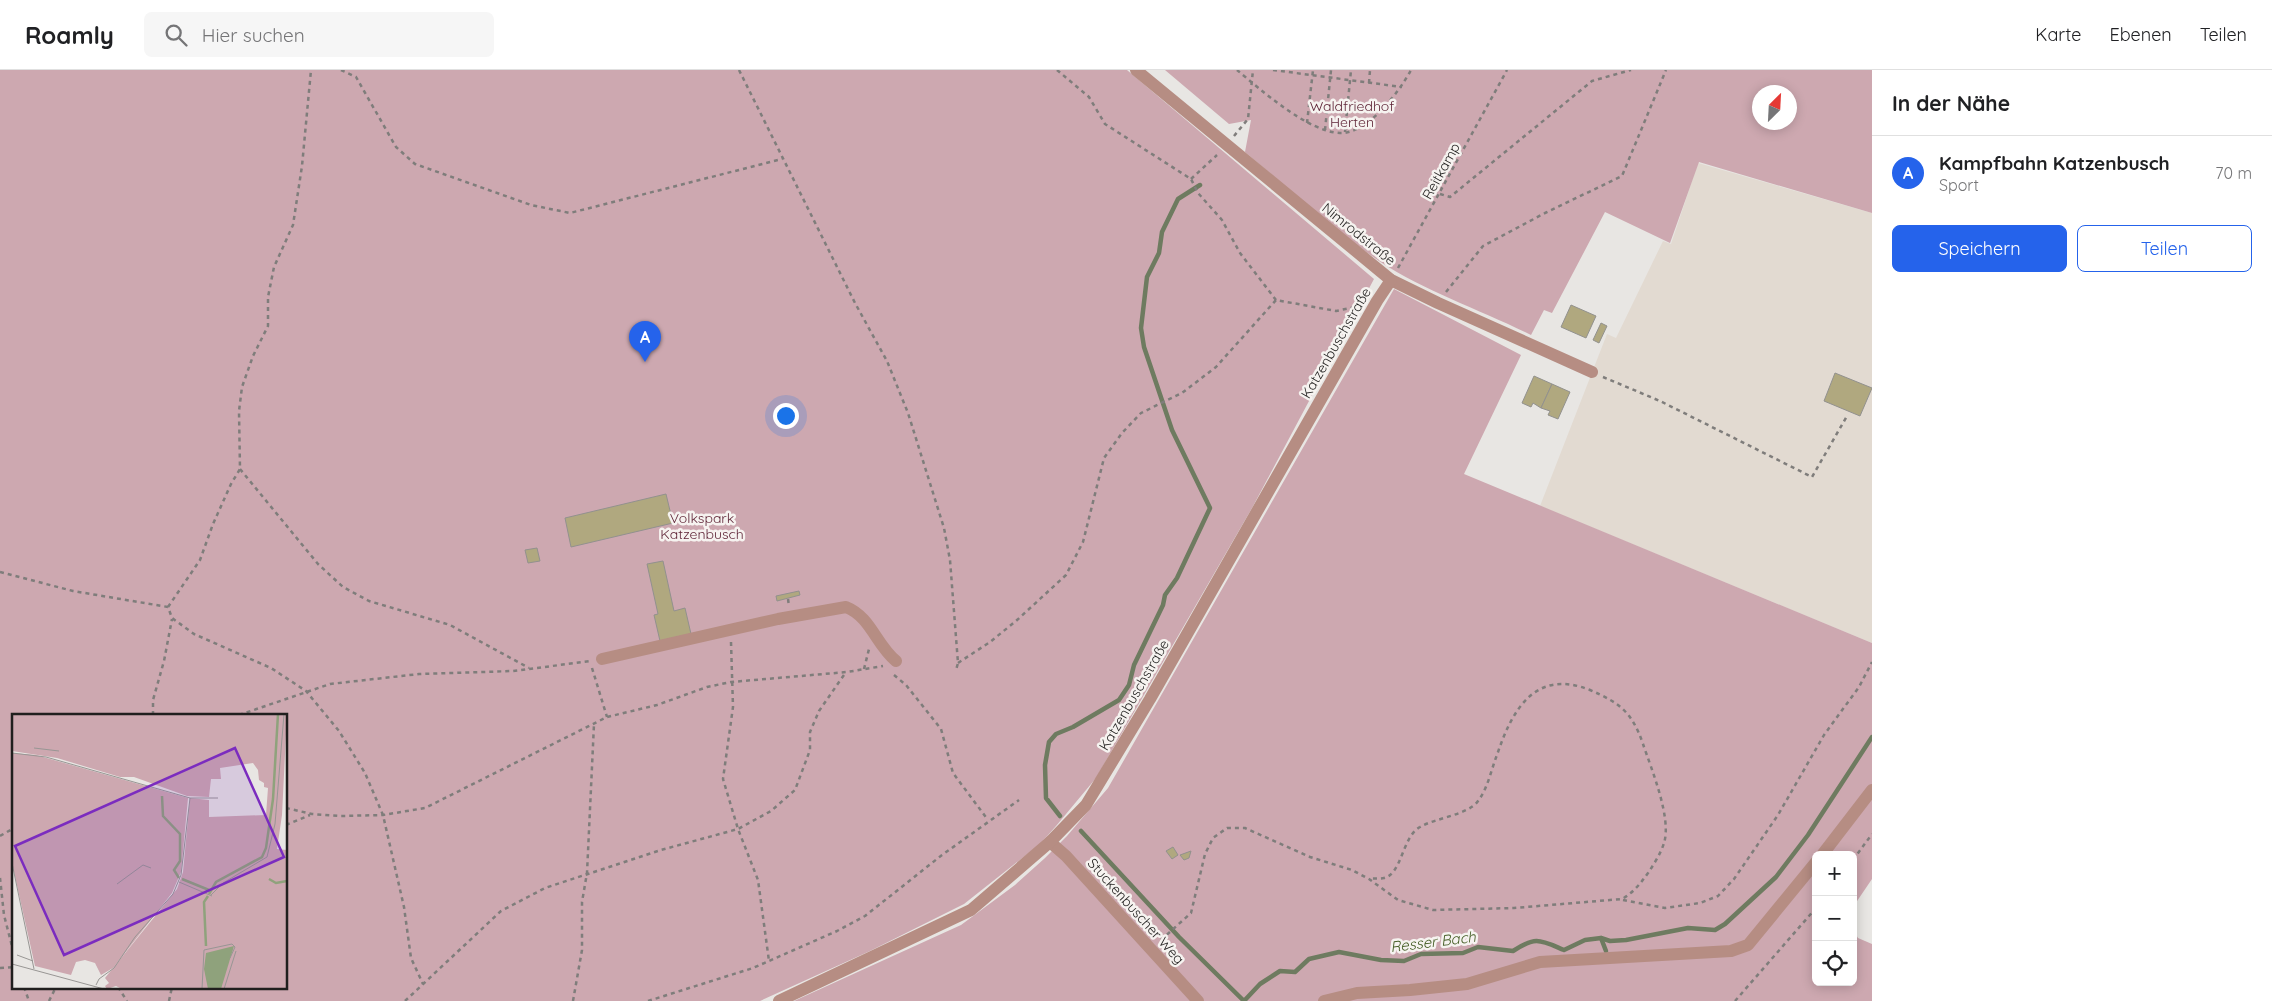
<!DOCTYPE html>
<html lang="de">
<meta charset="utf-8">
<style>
:root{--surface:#fff;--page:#f6f6f6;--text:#202124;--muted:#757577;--line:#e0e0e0;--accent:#2563eb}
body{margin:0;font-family:Quicksand,sans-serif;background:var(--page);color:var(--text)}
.controls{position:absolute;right:15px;bottom:15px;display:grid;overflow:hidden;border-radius:8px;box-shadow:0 2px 12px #0003}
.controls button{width:45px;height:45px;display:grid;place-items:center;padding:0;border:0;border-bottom:1px solid var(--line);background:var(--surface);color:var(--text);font:25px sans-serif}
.compass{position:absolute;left:1752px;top:15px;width:45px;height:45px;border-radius:50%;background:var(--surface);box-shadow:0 2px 12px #0003;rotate:24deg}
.you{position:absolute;left:785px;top:345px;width:18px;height:18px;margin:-12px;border:4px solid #fff;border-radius:50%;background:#1a73e8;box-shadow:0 0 0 8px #1a73e833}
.badge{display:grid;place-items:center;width:32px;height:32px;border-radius:50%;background:var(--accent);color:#fff;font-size:16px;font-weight:700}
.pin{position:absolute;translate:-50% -41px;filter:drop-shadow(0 1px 2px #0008)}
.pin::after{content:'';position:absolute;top:26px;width:18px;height:15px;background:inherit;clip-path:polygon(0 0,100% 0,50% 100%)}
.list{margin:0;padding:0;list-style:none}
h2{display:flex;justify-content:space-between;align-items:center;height:65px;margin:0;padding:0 20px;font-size:21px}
h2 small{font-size:16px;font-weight:400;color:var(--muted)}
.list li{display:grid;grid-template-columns:32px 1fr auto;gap:15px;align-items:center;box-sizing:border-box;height:75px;padding:0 20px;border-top:1px solid var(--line)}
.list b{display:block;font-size:19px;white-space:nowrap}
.list p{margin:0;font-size:16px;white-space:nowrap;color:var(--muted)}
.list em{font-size:16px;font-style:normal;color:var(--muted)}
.actions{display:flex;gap:10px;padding:15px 20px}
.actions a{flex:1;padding:11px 0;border:1px solid var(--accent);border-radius:8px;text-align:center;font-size:18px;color:var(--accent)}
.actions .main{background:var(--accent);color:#fff}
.icon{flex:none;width:28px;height:28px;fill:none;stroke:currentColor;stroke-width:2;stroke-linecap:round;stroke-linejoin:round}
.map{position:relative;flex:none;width:1872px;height:931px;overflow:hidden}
header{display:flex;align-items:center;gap:30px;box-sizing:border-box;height:70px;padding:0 25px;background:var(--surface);border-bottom:1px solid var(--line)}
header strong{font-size:24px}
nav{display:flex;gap:28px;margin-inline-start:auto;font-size:18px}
.search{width:350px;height:45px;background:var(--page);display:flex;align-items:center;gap:12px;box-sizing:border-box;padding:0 18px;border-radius:8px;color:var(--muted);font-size:19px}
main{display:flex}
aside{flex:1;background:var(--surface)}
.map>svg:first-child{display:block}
</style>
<header>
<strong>Roamly</strong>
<div class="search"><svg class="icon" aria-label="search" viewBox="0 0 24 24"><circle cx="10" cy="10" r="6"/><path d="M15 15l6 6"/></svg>Hier suchen</div>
<nav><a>Karte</a><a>Ebenen</a><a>Teilen</a></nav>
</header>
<main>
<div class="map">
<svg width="1872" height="931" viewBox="0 0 1872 931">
<rect width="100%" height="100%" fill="#e8e6e3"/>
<path fill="#e2dad1" d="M1698 93 1872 143V573L1540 436 1607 264 1616 268 1663 171 1671 174Z"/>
<g fill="#cda8b0" fill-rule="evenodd">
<path d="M0 0H1127L1374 209 1252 438 1096 708 1056 756 1040 774 964 834 870 881 760 931H0ZM14 645H286V917H14Z"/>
<path d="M1165 0H1872V143L1699 92 1670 173 1605 142 1552 243 1544 240 1531 265C1481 240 1426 222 1379 191 1332 159 1289 119 1245 82L1251 50 1229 54ZM1760 22H1790V52H1760Z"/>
<path d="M1394 219 1521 285 1464 404 1872 573V809L1853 837V785H1816V912H1853V860L1858 868 1872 874V931H794L961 855 1015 815 1045 788 1067 766 1108 718Z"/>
</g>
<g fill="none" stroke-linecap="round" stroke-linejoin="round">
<g stroke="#6e7b60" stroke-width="4.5">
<path d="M1060 746 1046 728 1045 695 1049 672 1056 664 1073 657 1119 630 1129 615 1134 595 1163 535 1165 525 1177 508 1210 438 1172 360 1144 277 1141 258 1147 207 1159 183 1162 162 1178 129 1200 115"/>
<path d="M1081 761 1179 867 1244 931"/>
<path d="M1601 868 1606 881"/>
<path d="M1244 931 1260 914 1280 901 1295 902 1309 889 1339 882 1381 890 1404 891 1421 884 1463 883 1478 877 1513 881C1536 866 1540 870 1564 880L1585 870 1601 868 1610 871 1626 870 1688 858 1715 860 1725 854 1776 807 1808 765 1872 667"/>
</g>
</g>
<g fill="#b0a87f" stroke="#92918e">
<path d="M1571 235 1596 246 1586 268 1561 257Z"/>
<path d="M1601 253 1607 256 1599 273 1593 270Z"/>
<path d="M1835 303 1872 318 1860 346 1824 331Z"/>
<path d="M1534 306 1552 314 1541 338 1533 333 1531 337 1522 333Z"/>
<path d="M1552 314 1570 322 1558 349 1548 345 1550 341 1541 338Z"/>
<path d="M666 424 673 453 571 477 565 448Z"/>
<path d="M537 478 540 491 528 493 525 480Z"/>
<path d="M663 491 674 541 685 538 691 564 660 571 654 545 658 544 647 494Z"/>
<path d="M799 521 800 525 777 531 776 526Z"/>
<path d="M1173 777 1178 785 1172 789 1166 781Z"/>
<path d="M1191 781 1189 788 1184 790 1180 785Z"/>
</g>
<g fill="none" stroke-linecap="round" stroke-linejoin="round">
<g stroke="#7f7d7b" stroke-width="2.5" stroke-dasharray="4 4" stroke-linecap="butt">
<path d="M341 0 356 7 396 77 415 94 531 135 570 143 782 89"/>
<path d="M739 0 855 233 887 291 908 343 944 458 950 490 958 593 956 600"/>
<path d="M1057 0 1089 27 1105 54 1191 109 1198 123 1222 150 1240 183 1276 230"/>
<path d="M1237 0C1261 20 1308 62 1340 63 1368 64 1399 22 1411 0"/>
<path d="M1273 0 1402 17"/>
<path d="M1369 13 1370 0"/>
<path d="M1307 53 1313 0"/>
<path d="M1325 60 1331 0"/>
<path d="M1345 62 1351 0"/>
<path d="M1234 66 1248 49 1253 0"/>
<path d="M1191 109 1217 85"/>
<path d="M1440 124 1450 127 1592 11 1631 0"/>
<path d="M1398 198 1507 0"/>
<path d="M1446 222 1483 176 1545 143 1622 106 1666 0"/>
<path d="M1603 307 1660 331 1812 407 1847 346"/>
<path d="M240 399 318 494 343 517 369 531 450 555 529 598"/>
<path d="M0 502 73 521 168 537 172 548 194 564 271 598 306 621 339 661 365 703 383 745 404 837 411 888 423 914"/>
<path d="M788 529 789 536"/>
<path d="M168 537 200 490 213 454 231 414 240 399 239 341 242 317 253 286 268 256V227L274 197 293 155 302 96 311 0"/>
<path d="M731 572 733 637 723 709 738 759 758 810 769 891"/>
<path d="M958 593 990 572 1016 551 1066 505 1083 472 1104 388 1122 363 1141 343 1182 323 1216 297 1276 230 1336 241 1360 236"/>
<path d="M592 598 607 647"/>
<path d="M864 599 869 579"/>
<path d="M894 605 906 615 941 659 953 703 988 750"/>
<path d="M153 645V630L164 591 172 549"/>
<path d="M239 645 330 614 419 604 513 601 591 591"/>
<path d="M286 738 312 744 340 746 383 745 425 738 607 647 657 635 707 617 731 612 847 602 883 596"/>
<path d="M286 755 310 745"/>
<path d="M0 766 14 758"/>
<path d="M1853 790 1872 764"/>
<path d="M0 808 4 845 14 884"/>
<path d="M1623 830 1665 838 1700 833 1718 826 1734 809 1778 745 1824 665 1859 617 1872 592"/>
<path d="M1161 870 1191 843 1205 784 1213 768 1227 758H1245L1310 787 1352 800 1369 809 1398 830 1433 840 1514 838 1622 829C1634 822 1640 814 1648 803 1654 794 1661 783 1664 773 1672 748 1651 698 1643 674 1632 642 1620 633 1590 620 1535 598 1512 640 1497 685 1491 700 1488 718 1478 731 1468 745 1435 748 1420 757 1402 767 1402 804 1384 808 1379 809 1374 808 1369 809"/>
<path d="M0 898 14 897"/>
<path d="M24 917 29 931"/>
<path d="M118 917 127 931"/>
<path d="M49 931 56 917"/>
<path d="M169 931 172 917"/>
<path d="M405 931 501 841 545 818 661 780 738 759 771 741 795 720 810 680V662L819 641 846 602"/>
<path d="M573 931 582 880V832L587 803 594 654"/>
<path d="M648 931 753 898 837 861 865 846 942 785 1019 730"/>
<path d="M1735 931 1816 838"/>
</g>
<g stroke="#b68d83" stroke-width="12">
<path d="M1136 0 1391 210 1438 233 1592 302"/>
<path d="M602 589 778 549 846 537C871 547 876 575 896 591"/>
<path d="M1050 772 1066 786 1198 931"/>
<path d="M1822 785 1872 720"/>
<path d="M779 931 971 840 1050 772 1086 735 1150 629 1377 231 1391 210"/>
<path d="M1324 931 1357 923 1410 920 1467 914 1540 892 1731 881 1748 875 1816 792"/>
</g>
</g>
<g text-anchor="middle" stroke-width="5" stroke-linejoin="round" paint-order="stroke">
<g font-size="14" fill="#5f2537" stroke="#f6f3f0">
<text x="1352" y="41">Waldfriedhof<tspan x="1352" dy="16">Herten</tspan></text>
<text x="702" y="453">Volkspark<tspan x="702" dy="16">Katzenbusch</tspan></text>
</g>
<g font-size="14" fill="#201f1e" stroke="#f6f3f0">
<text transform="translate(1441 101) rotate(-61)" y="5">Reitkamp</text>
<text transform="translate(1359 164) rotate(39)" y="5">Nimrodstraße</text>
<text transform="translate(1336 273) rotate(-60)" y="5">Katzenbuschstraße</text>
<text transform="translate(1134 625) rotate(-60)" y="5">Katzenbuschstraße</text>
<text transform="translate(1136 841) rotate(48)" y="5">Stuckenbuscher Weg</text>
</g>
<g font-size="15" font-style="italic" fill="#455e26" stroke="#f6f3f0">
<text transform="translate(1433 872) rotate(-7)" y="5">Resser Bach</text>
</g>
</g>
<g transform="translate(12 644)">
<rect width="275" height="275" fill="#e8e6e3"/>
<path d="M0 0H275L270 101 265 135 275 136V275H110L104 272 95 275 93 272 97 269 93 264 165 175 171 158 178 84 197 86V103L254 101 256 74 252 73V69L247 66 246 56 241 49 208 54 209 65H199L197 83 175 82 122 63H108L45 44 0 37ZM0 39 24 41 176 84 169 158 160 179 101 254 89 261 83 249 73 246 64 248 59 261 23 252 0 149Z" fill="#cda8b0"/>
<path d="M222 232 209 275H196L192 255 194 239Z" fill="#8fa27c"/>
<path fill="none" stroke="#8fa27c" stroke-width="2.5" d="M150 82 151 102 168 120V147L162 156 167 164M170 165 197 176M257 165 264 169 275 167M197 180 204 168 250 143 254 134 261 85 266 0M194 232 192 188 196 182"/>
<path fill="none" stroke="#989694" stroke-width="1" d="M22 34 47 37M0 39 34 43 178 84H206M0 149 22 255M167 168 200 182M105 170 131 151 139 154M199 181 211 169 255 143 263 110 272 0M5 241 21 247M0 250 92 275M84 271 87 265 102 254 123 223 161 180 169 161 178 84M190 275 192 236 220 230 223 233 218 244M212 275 224 237"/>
<path fill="#7b2cbf" fill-opacity="0.15" stroke="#7b2cbf" stroke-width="2.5" d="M223 34 272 143 52 241 3 132Z"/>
<rect width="275" height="275" fill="none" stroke="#201f1e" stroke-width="2.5"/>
</g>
</svg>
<div class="controls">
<button>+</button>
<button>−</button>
<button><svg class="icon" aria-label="locate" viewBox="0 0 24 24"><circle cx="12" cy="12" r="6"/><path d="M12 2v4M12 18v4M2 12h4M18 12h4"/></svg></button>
</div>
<svg class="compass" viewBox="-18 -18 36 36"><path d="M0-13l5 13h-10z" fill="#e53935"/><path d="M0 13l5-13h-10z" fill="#757577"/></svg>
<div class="you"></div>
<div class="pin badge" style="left:645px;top:292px">A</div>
</div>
<aside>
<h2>In der Nähe<small></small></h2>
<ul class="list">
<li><span class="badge">A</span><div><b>Kampfbahn Katzenbusch</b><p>Sport</p></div><em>70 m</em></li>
</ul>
<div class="actions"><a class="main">Speichern</a><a>Teilen</a></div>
</aside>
</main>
